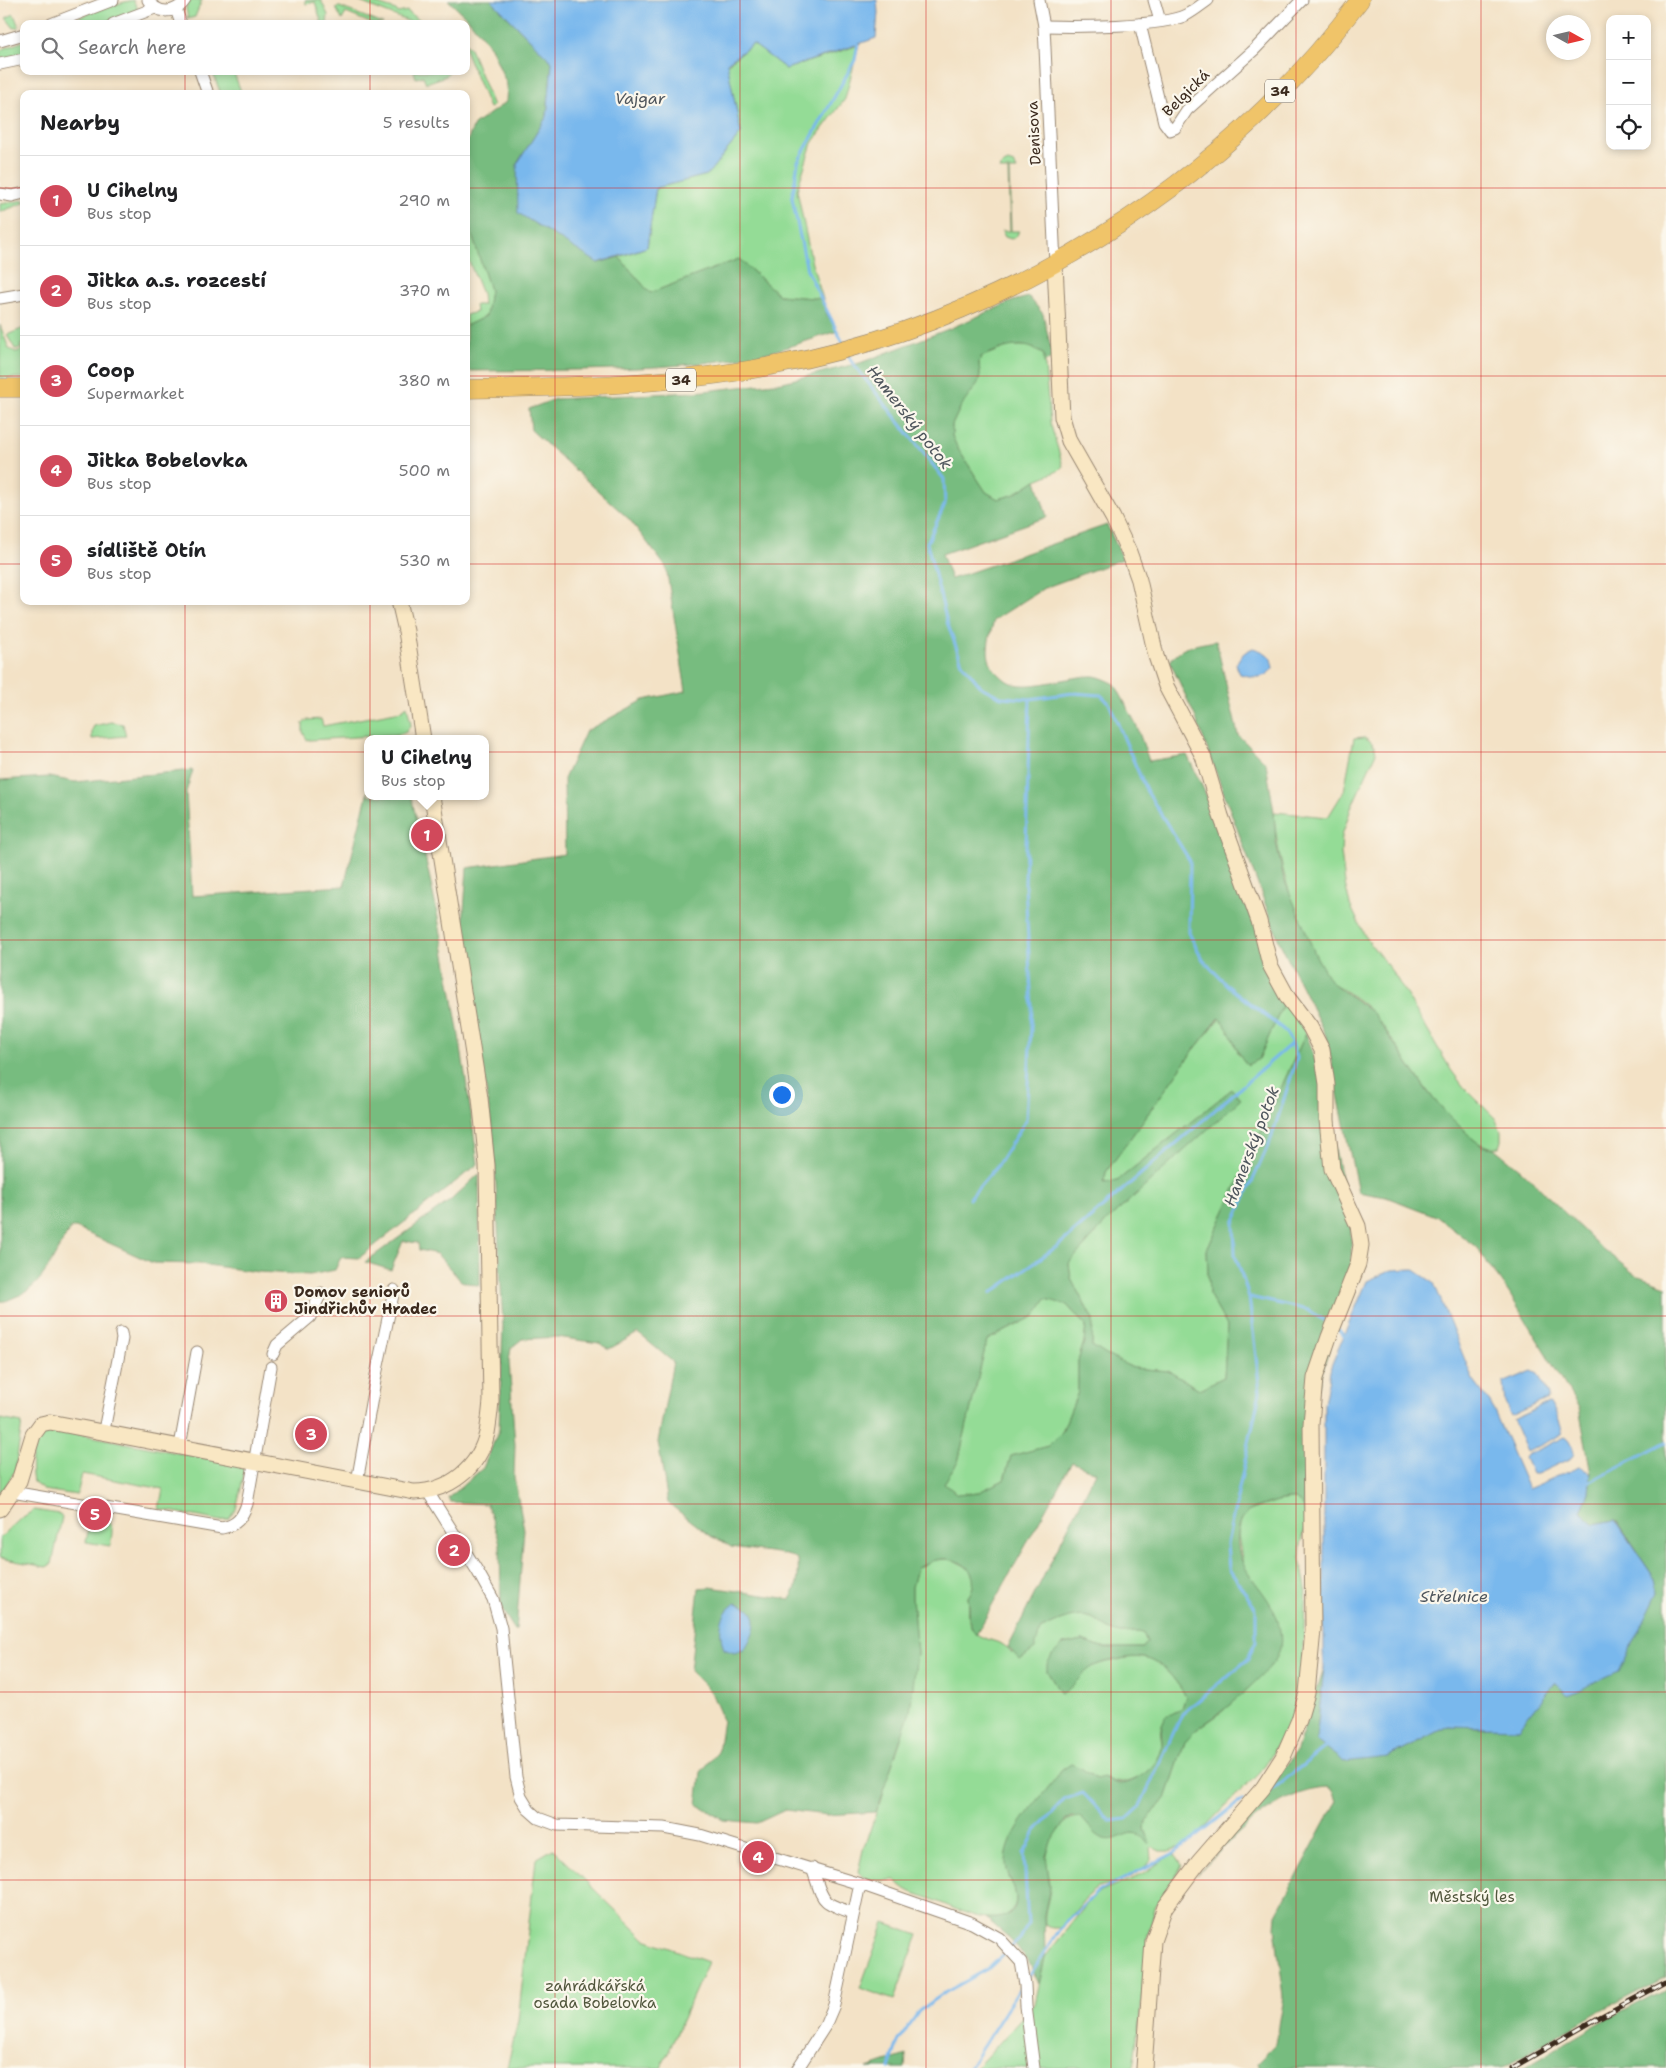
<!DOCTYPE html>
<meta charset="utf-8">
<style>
:root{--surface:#fff;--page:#f2f2f2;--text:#202124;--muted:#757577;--line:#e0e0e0;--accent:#d1495b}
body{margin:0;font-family:"Shantell Sans",sans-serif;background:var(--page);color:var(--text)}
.controls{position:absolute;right:15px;top:15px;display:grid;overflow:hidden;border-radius:10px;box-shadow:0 2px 8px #0003}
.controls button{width:45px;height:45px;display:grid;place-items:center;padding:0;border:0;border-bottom:1px solid var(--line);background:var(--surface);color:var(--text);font:25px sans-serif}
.compass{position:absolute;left:1546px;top:15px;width:45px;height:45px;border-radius:50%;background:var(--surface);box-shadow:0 2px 8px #0003;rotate:98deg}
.you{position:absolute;left:781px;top:1094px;width:18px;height:18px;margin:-12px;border:4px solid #fff;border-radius:50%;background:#1a73e8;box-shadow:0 0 0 8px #1a73e833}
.badge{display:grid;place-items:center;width:32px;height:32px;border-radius:50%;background:var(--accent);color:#fff;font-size:16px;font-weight:700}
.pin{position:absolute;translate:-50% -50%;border:2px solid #fff;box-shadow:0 1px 5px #0006}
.popup{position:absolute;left:364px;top:735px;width:125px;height:65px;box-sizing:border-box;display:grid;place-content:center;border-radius:10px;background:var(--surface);filter:drop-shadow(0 1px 4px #0005);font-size:16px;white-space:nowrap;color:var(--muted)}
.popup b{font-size:19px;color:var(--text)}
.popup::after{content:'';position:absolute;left:50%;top:100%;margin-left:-10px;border:10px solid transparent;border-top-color:var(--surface)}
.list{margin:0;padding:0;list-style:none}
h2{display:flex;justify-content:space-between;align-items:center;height:65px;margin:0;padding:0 20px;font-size:21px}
h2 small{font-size:16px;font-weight:400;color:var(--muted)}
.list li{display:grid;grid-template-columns:32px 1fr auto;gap:15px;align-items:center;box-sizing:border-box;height:90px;padding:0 20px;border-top:1px solid var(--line)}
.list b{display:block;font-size:19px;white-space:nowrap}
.list p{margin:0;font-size:16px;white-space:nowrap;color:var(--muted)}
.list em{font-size:16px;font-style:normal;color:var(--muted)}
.icon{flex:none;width:28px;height:28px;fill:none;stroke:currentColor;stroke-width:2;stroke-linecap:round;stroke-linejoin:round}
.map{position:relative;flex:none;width:1666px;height:2068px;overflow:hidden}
.search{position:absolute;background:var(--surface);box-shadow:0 2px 8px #0003;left:20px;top:20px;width:450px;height:55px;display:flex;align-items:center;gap:12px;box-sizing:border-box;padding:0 18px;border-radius:10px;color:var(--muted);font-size:19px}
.panel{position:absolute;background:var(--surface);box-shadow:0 2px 8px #0003;left:20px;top:90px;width:450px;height:515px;border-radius:10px}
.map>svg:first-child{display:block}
</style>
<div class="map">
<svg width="1666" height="2068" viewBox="0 0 1666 2068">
<rect width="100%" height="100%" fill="#fbf7ec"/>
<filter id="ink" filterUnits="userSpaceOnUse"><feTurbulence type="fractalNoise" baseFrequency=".02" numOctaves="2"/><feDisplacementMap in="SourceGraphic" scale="10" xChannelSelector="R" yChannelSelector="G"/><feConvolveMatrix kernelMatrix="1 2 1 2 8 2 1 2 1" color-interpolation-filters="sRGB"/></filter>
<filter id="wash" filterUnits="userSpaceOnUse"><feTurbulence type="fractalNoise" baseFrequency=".0096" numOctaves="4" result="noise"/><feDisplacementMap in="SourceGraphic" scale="20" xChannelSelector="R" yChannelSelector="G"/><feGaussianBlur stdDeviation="1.12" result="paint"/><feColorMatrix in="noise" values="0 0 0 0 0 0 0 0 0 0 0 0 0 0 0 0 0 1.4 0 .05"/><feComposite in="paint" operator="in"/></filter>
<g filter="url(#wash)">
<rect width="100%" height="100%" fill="#f3e2c6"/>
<g fill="#94dc96" stroke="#68835a">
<path d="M133 0 138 9 101 24H62L105 7Z"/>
<path d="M189 0H202L195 17 188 19 186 8Z"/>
<path d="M305 0H321L328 15 327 24H322L315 2 306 4Z"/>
<path d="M355 0H366L396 10 398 13 407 11 417 19 429 24H415Z"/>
<path d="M338 7H340L383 24H373L346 13 342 20 336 8Z"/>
<path d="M14 14 19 27 14 28 6 18Z"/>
<path d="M24 41V54L0 61V50Z"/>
<path d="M466 43 470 48 493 106 489 108 466 52Z"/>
<path d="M753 44 786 69 859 45 845 99 812 143 797 190 812 264 823 299 779 295 739 259 650 293 619 257 647 247 656 188 707 175 741 133 727 64Z"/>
<path d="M212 71H233L242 94H221Z"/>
<path d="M414 71H449L446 76 426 83 423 76 416 78Z"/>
<path d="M1008 162 1014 164 1017 170H1009L1011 231H1019L1016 237 1011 239 1005 237 1002 231H1010L1008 170H1000L1002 165Z"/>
<path d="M24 200V203L0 212V204Z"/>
<path d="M466 204 470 229 490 290 486 316 466 326V315L476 312 475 305H483L482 294 466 254Z"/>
<path d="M0 325 9 349 16 352 24 349V378H0Z"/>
<path d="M24 328V344L20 345 22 348 15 349 7 335Z"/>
<path d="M1009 346H1029L1044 355 1050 422 1063 466 1058 471 1036 480 1013 495 998 499 986 492 958 449 952 436V425L960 408 965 399 975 388 980 376 979 363 981 357Z"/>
<path d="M407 706 411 724 406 732 401 734 310 740H307L303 732V723L307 720 321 719 323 726 401 711Z"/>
<path d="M111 722 123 724 126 736 92 739V730L94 726Z"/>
<path d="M1364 737C1371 741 1375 744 1376 753L1351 808 1342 836 1341 853 1345 884 1350 905 1366 938 1394 974 1451 1070 1463 1086 1495 1118 1501 1131V1141L1499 1147C1457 1155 1398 1041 1373 1014 1366 1005 1353 997 1344 990 1340 987 1334 985 1331 982 1325 975 1320 964 1316 956 1293 909 1277 864 1274 812L1328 817 1344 791 1354 738Z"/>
<path d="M1285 1000 1306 1033 1207 1250 1209 1294 1227 1326 1224 1377 1199 1389 1168 1371 1133 1368 1106 1355 1092 1346 1093 1320 1071 1279 1069 1263 1108 1220 1240 1099 1232 1089 1117 1181 1104 1183 1106 1172 1193 1051 1220 1018 1230 1032 1239 1055 1259 1059Z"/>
<path d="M1046 1298 1067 1305 1086 1326 1084 1342 1078 1361V1392L1062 1432 1048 1446 1011 1456 1004 1480 979 1492 957 1494 944 1483 958 1462 987 1340 1022 1323Z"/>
<path d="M0 1419 22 1423 15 1471 0 1494Z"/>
<path d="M63 1431 241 1465 245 1471 236 1509 229 1519 220 1521 159 1509 163 1489 82 1474 77 1495 43 1490 33 1482C30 1467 30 1441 47 1433 51 1431 59 1431 63 1431Z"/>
<path d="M1290 1499H1296L1304 1508 1306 1527 1301 1544 1300 1559 1306 1587 1302 1669 1291 1720 1265 1766 1187 1845 1169 1851H1161L1153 1847 1151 1849 1152 1860 1137 1874 1124 1880 1098 1887 1088 1895 1062 1928H1052L1045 1924C1043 1911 1050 1899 1050 1886 1050 1876 1045 1865 1047 1855 1049 1837 1062 1817 1081 1817L1097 1835 1136 1833 1142 1835 1148 1844 1150 1843 1145 1829 1146 1822 1167 1796 1185 1742 1190 1734 1218 1715 1252 1685 1261 1591 1243 1565 1238 1535 1241 1520 1247 1512 1277 1501Z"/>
<path d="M34 1510 60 1514 62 1517 52 1564 46 1567 0 1558V1538L20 1519Z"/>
<path d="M91 1516C114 1518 114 1525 110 1546L86 1542Z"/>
<path d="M948 1559C969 1565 983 1575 968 1597 970 1607 966 1620 972 1629 979 1642 1003 1638 1012 1653L1037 1637 1039 1630C1055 1623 1075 1612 1092 1618 1100 1622 1108 1630 1116 1632 1125 1635 1134 1630 1143 1633L1147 1642 1143 1648H1102L1082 1641 1063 1645 1047 1671 1061 1694C1072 1685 1081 1672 1094 1666 1099 1663 1107 1662 1113 1661 1152 1650 1165 1665 1186 1696L1182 1708C1172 1712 1165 1717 1161 1728 1159 1734 1163 1741 1162 1748 1159 1769 1125 1793 1107 1778L1096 1779 1089 1774 1062 1770 1046 1792 1009 1877C1014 1888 1020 1899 1012 1910 997 1930 955 1909 937 1901 922 1895 906 1894 896 1880 881 1880 870 1884 858 1872L863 1850 881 1799 886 1778 891 1768 901 1739 917 1654 912 1598V1587L917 1568 935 1560Z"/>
<path d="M553 1849 645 1939 708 1962 661 2068H507L518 2021 536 1859Z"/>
<path d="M1174 1853 1182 1865 1155 1908 1147 1939 1141 2008 1133 2068H976L1035 2004 1045 1957 1094 1895 1137 1877Z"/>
<path d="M884 1923 918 1935 894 2000 860 1988Z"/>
</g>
<g fill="#77bc7f" stroke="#59734e" fill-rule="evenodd">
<path d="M448 0H491L552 62 547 116 517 164 598 263 619 257 650 293 739 259 779 295 823 299 827 315 838 331C808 340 777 352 747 357 654 372 560 370 466 371V326L486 316 490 290 470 229 466 204V144L474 125 506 102 507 85 491 47 468 19Z"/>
<path d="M1029 297 1043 314 1053 357 1044 363V355C1024 338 1002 348 981 357L979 363 980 376 978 383 960 408 952 425V436L958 449 986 492 998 499 1013 495 1036 480 1047 517 942 554 951 579 1107 525 1123 559 1044 588 994 620C989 639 982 659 998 673 1001 676 1004 679 1007 681 1025 693 1071 675 1094 676 1101 677 1109 681 1115 684L1136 724 1149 761 1187 755 1212 807 1285 1000 1259 1059 1247 1065C1234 1050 1234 1033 1219 1018L1193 1051 1106 1172 1104 1183 1117 1181 1232 1089 1241 1099 1108 1220 1069 1263 1071 1279 1093 1320 1092 1346 1106 1355 1133 1368 1168 1371 1199 1389 1224 1377 1227 1326 1209 1294 1207 1250 1306 1033 1319 1070 1351 1227 1352 1270 1311 1412 1304 1508 1296 1499C1283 1498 1271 1503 1259 1507 1248 1510 1242 1516 1239 1527 1231 1568 1261 1581 1275 1613 1280 1625 1284 1644 1277 1657 1270 1671 1230 1705 1217 1715 1205 1724 1193 1730 1185 1742L1167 1796 1146 1822 1145 1829 1150 1843 1148 1844C1131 1820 1123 1844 1104 1839 1095 1836 1088 1824 1080 1817H1072L1065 1821 1051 1842 1046 1856 1050 1887 1044 1915 1045 1957 1039 1984 1029 1962 1007 1936 986 1918C997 1919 1010 1918 1015 1906 1020 1890 1005 1877 1006 1861 1007 1830 1044 1795 1062 1770L1071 1764 1081 1768 1096 1779 1103 1777C1109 1779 1114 1784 1121 1784 1137 1783 1160 1764 1162 1747 1163 1738 1159 1730 1164 1721 1167 1714 1175 1711 1182 1708L1186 1696C1167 1668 1153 1650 1116 1660 1109 1661 1100 1663 1094 1666 1081 1673 1074 1688 1061 1694L1047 1671V1664L1052 1655 1063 1645 1082 1641 1102 1648H1143L1147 1642 1143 1633C1134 1630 1124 1635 1116 1632 1108 1630 1100 1622 1092 1618 1075 1612 1055 1623 1040 1630L1035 1649 1020 1660 1008 1647 1096 1472 1072 1462 976 1635C966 1623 971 1611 968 1597 981 1579 969 1561 947 1559 936 1558 926 1564 917 1568L912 1587V1598L917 1654 910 1711 876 1812 827 1815 785 1810 757 1823 724 1820 697 1804 701 1772 718 1752 723 1720 711 1692 690 1671 699 1588 710 1587 790 1599C798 1589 799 1573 798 1560L790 1556 777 1553 731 1547 722 1541 712 1537 668 1503 658 1442 673 1362 638 1333 609 1349 599 1343 557 1337 522 1339 511 1348 509 1361 515 1445 514 1477 524 1529 516 1632 501 1608 500 1543 487 1504 450 1502 448 1498 483 1468 499 1430 503 1326 494 1146 463 925 467 868 565 854 564 779 586 731 644 700 686 691 666 567 630 520 531 430 529 409 555 399 696 392 783 382 860 363 951 328 1013 301ZM1046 1299 1067 1305 1086 1326 1084 1342 1078 1361V1392L1062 1432 1048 1446 1011 1456 1004 1480 979 1492 957 1494 944 1483 958 1462 987 1340 1035 1316Z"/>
<path d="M1216 641 1238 735 1266 763 1274 812 1276 842 1284 879 1316 956 1331 982 1373 1013 1427 1091 1444 1111 1471 1137 1482 1146 1494 1148 1522 1171 1600 1247 1636 1275 1666 1286V1977L1596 2013 1502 2068H1259L1257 2063 1276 2044 1284 1997 1275 1928 1276 1914 1337 1800 1334 1792 1329 1788C1276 1789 1231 1839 1197 1875L1259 1805 1297 1750 1324 1668 1316 1741 1388 1757 1448 1726 1519 1728 1555 1683 1658 1592 1655 1579 1616 1520 1595 1524 1581 1512 1589 1492 1591 1473 1579 1408 1509 1293 1476 1247 1436 1216 1386 1197 1358 1192 1326 1036 1279 941 1195 716 1170 662C1178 646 1199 644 1216 641Z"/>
<path d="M193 770 186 792 192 896 344 886 368 791V796H411C441 917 461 1040 478 1164L359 1258 341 1257 335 1270 310 1275 258 1272 200 1264 153 1263 76 1228H71C54 1252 45 1287 15 1297 10 1299 6 1302 0 1301V780L49 777 75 782Z"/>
<path d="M479 1174 480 1286 461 1281 437 1254 419 1250 418 1243 403 1241 391 1270 365 1262 451 1200Z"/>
<path d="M1666 1988V2068H1523L1601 2022Z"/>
<path d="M906 2055 905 2068H868Z"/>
</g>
<g fill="#79b8ed" stroke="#5a7186">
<path d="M491 0H877L878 13 876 38 786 69 753 44 727 63 741 133 707 175 656 188 647 247 598 263 518 213 517 164 547 116 552 62Z"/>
<path d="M1253 648C1266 652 1272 655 1273 668 1263 681 1254 677 1240 674L1236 665C1240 655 1244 652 1253 648Z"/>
<path d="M1413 1269 1434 1283 1473 1380 1491 1404 1528 1489 1579 1467 1591 1473 1589 1492 1581 1512 1595 1524 1615 1520 1655 1579 1658 1592 1619 1672 1568 1695 1555 1683 1519 1728 1448 1726 1388 1757 1344 1762 1316 1741 1324 1668V1404L1331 1366 1367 1281 1392 1270Z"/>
<path d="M1532 1371 1538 1374 1548 1395V1399L1511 1416 1505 1403 1503 1383Z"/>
<path d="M1548 1403 1551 1404C1555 1413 1564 1425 1561 1435L1527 1452 1513 1420Z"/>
<path d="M1565 1437C1571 1440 1573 1447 1574 1454L1571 1458 1537 1474H1532L1525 1458 1527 1455Z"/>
<path d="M736 1603C764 1610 756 1631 744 1650L734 1653 724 1649C718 1632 719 1613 736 1603Z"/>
</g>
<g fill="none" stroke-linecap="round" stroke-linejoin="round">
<g stroke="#79b8ed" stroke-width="3">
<path d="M843 343 807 270 792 198 798 162 855 60 858 43"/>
<path d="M848 354 851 361 944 479 945 504 927 543 947 622 962 663 981 687 1001 697 1030 699 1073 693 1101 695 1109 703 1146 790 1190 861 1189 933 1203 960 1229 987 1285 1031 1292 1043 1297 1058 1271 1139 1234 1223 1235 1254 1249 1297 1260 1392 1227 1544 1229 1569 1256 1609V1642L1247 1660 1182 1714 1139 1808 1127 1819 1110 1821 1083 1793 1065 1799 1035 1832 1024 1854 1028 1924 1020 1939 988 1969 946 1992 919 2011 898 2042 889 2068"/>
<path d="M969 1199 997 1166 1026 1120 1032 1009 1025 885 1030 699"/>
<path d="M991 1293 1059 1245 1292 1043"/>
<path d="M1249 1297 1308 1310 1329 1324"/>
<path d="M1337 1328 1346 1338"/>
<path d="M1589 1482 1666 1442"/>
<path d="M1268 1793 1328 1745"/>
<path d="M1028 1978 1059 1930 1096 1893 1176 1852 1238 1803 1243 1801"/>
<path d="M969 2068 1021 1987"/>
</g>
</g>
</g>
<g filter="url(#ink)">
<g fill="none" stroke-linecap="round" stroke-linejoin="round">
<g stroke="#978672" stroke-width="13">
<g id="street">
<path d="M148 0C158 15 176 14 185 0"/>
<path d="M1039 0 1044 26 1055 264"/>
<path d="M1154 0 1160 21"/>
<path d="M176 9 181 24"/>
<path d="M51 24 113 0"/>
<path d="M113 24 155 8"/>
<path d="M1140 24 1164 122 1170 130 1175 128 1187 110 1254 50 1302 0"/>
<path d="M1044 26C1072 27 1163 27 1186 15 1194 11 1201 5 1208 0"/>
<path d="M0 41 24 34"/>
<path d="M0 64 24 59"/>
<path d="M200 71 208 94"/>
<path d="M0 194 12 196 24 193"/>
<path d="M0 298 24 294"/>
<path d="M273 1354 277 1345 310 1317 321 1293"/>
<path d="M105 1425 122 1339 121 1333"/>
<path d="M180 1446 197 1352"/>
<path d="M357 1482 376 1375 394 1290"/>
<path d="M12 1492 222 1528C237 1525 242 1518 247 1504L271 1367"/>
<path d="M428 1492 478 1572 493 1599 501 1628 516 1777 521 1797 529 1810 538 1818 557 1825 664 1828 700 1835 860 1884 972 1923 999 1938 1021 1962 1025 1985 1026 2006 1034 2068"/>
<path d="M812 1868C824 1901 818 1901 853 1913"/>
<path d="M798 2068 825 2026 834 2005 860 1884"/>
</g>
</g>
<g stroke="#978672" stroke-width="17">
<g id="secondary">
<path d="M1055 264 1062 417 1069 441 1113 518 1129 552 1139 580 1156 656 1166 686 1203 756 1221 816 1259 921 1270 965 1288 998 1310 1027 1322 1050 1327 1084V1120L1332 1169 1358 1226 1361 1245 1358 1264 1329 1337 1315 1378 1311 1424 1313 1630 1307 1693 1299 1720 1283 1757 1263 1788 1198 1863 1165 1907 1153 1941 1144 2068"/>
<path d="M399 601 406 631 423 739"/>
<path d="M0 1509 19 1481 33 1435 41 1424 50 1422 414 1492C450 1491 479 1468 487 1433 489 1422 490 1412 491 1401L487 1165 480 1098 432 796"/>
</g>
</g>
<g stroke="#978672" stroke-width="19">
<g id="primary">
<path d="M0 388H24"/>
<path d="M466 389C570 387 674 385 776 365 1003 322 1221 186 1360 0"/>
</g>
</g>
<use href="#street" stroke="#fff" stroke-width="11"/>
<use href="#secondary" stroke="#f9e7c3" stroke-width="15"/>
<use href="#primary" stroke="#f0c469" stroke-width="18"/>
<g stroke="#3b2a1e" stroke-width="5">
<path id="rail" d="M1512 2068 1598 2018 1666 1982"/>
</g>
<use href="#rail" stroke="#fbf7ec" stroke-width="3" stroke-dasharray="9" stroke-linecap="butt"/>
</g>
</g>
<path fill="none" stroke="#d62828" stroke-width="1" stroke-opacity="0.55" d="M185 0V24M370 0V24M555 0V2068M740 0V2068M926 0V2068M1111 0V2068M1296 0V2068M1481 0V2068M185 71V94M370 71V94M0 188H24M466 188H1666M0 376H24M466 376H1666M0 564H24M466 564H1666M185 601V2068M370 601V2068M0 752H1666M0 940H1666M0 1128H1666M0 1316H1666M0 1504H1666M0 1692H1666M0 1880H1666"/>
<defs>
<g id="building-disc" transform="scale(1.25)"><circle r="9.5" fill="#d1495b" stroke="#fbf7ec"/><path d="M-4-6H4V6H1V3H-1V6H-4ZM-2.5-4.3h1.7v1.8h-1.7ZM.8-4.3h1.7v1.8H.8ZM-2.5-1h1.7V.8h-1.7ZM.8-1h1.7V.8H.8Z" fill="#fff"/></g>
</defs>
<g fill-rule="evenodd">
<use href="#building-disc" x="276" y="1301"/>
</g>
<g text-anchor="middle" stroke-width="4.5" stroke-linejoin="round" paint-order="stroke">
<g fill="#fbf7ec" stroke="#75685c" stroke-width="1">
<rect x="1265" y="79.5" width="30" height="23" rx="4"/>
<rect x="666" y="368.5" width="30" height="23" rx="4"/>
</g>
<g font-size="14" font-weight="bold" fill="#3b2a1e">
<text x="1280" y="96">34</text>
<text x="681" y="385">34</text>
</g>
<g font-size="15" fill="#3b2a1e" stroke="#fbf7ec">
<text transform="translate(1186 93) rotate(-45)" y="5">Belgická</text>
<text transform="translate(1034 133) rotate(-93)" y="5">Denisova</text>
</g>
<g font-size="15" font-weight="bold" fill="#3b2a1e" stroke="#fbf7ec" text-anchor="start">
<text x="294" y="1297">Domov seniorů<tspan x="294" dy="17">Jindřichův Hradec</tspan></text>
</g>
<g font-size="15" fill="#51563c" stroke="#fbf7ec">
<text x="1472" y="1902">Městský les</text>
<text x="595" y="1991">zahrádkářská<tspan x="595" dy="17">osada Bobelovka</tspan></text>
</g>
<g font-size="16" font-style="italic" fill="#4e555c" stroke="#fbf7ec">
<text x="640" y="104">Vajgar</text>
<text transform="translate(910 417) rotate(52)" y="6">Hamerský potok</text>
<text transform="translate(1251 1146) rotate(-69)" y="6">Hamerský potok</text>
<text x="1454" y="1602">Střelnice</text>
</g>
</g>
</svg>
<div class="controls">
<button>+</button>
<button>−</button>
<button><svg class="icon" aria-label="locate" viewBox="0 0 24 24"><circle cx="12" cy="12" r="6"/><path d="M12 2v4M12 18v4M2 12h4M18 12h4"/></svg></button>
</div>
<svg class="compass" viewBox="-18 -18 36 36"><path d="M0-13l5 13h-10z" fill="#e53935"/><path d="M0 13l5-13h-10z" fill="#757577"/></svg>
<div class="you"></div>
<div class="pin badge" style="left:427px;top:835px">1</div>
<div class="popup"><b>U Cihelny</b>Bus stop</div>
<div class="pin badge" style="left:454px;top:1550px">2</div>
<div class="pin badge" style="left:311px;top:1434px">3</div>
<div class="pin badge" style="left:758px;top:1857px">4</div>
<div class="pin badge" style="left:95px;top:1514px">5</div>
<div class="search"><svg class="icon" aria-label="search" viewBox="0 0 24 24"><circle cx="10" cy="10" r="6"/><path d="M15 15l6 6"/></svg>Search here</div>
<section class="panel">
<h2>Nearby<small>5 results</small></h2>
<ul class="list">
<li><span class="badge">1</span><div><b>U Cihelny</b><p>Bus stop</p></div><em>290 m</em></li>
<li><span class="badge">2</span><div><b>Jitka a.s. rozcestí</b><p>Bus stop</p></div><em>370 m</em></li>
<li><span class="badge">3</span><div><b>Coop</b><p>Supermarket</p></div><em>380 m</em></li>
<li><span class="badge">4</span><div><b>Jitka Bobelovka</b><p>Bus stop</p></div><em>500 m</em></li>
<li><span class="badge">5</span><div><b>sídliště Otín</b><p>Bus stop</p></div><em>530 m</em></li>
</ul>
</section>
</div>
